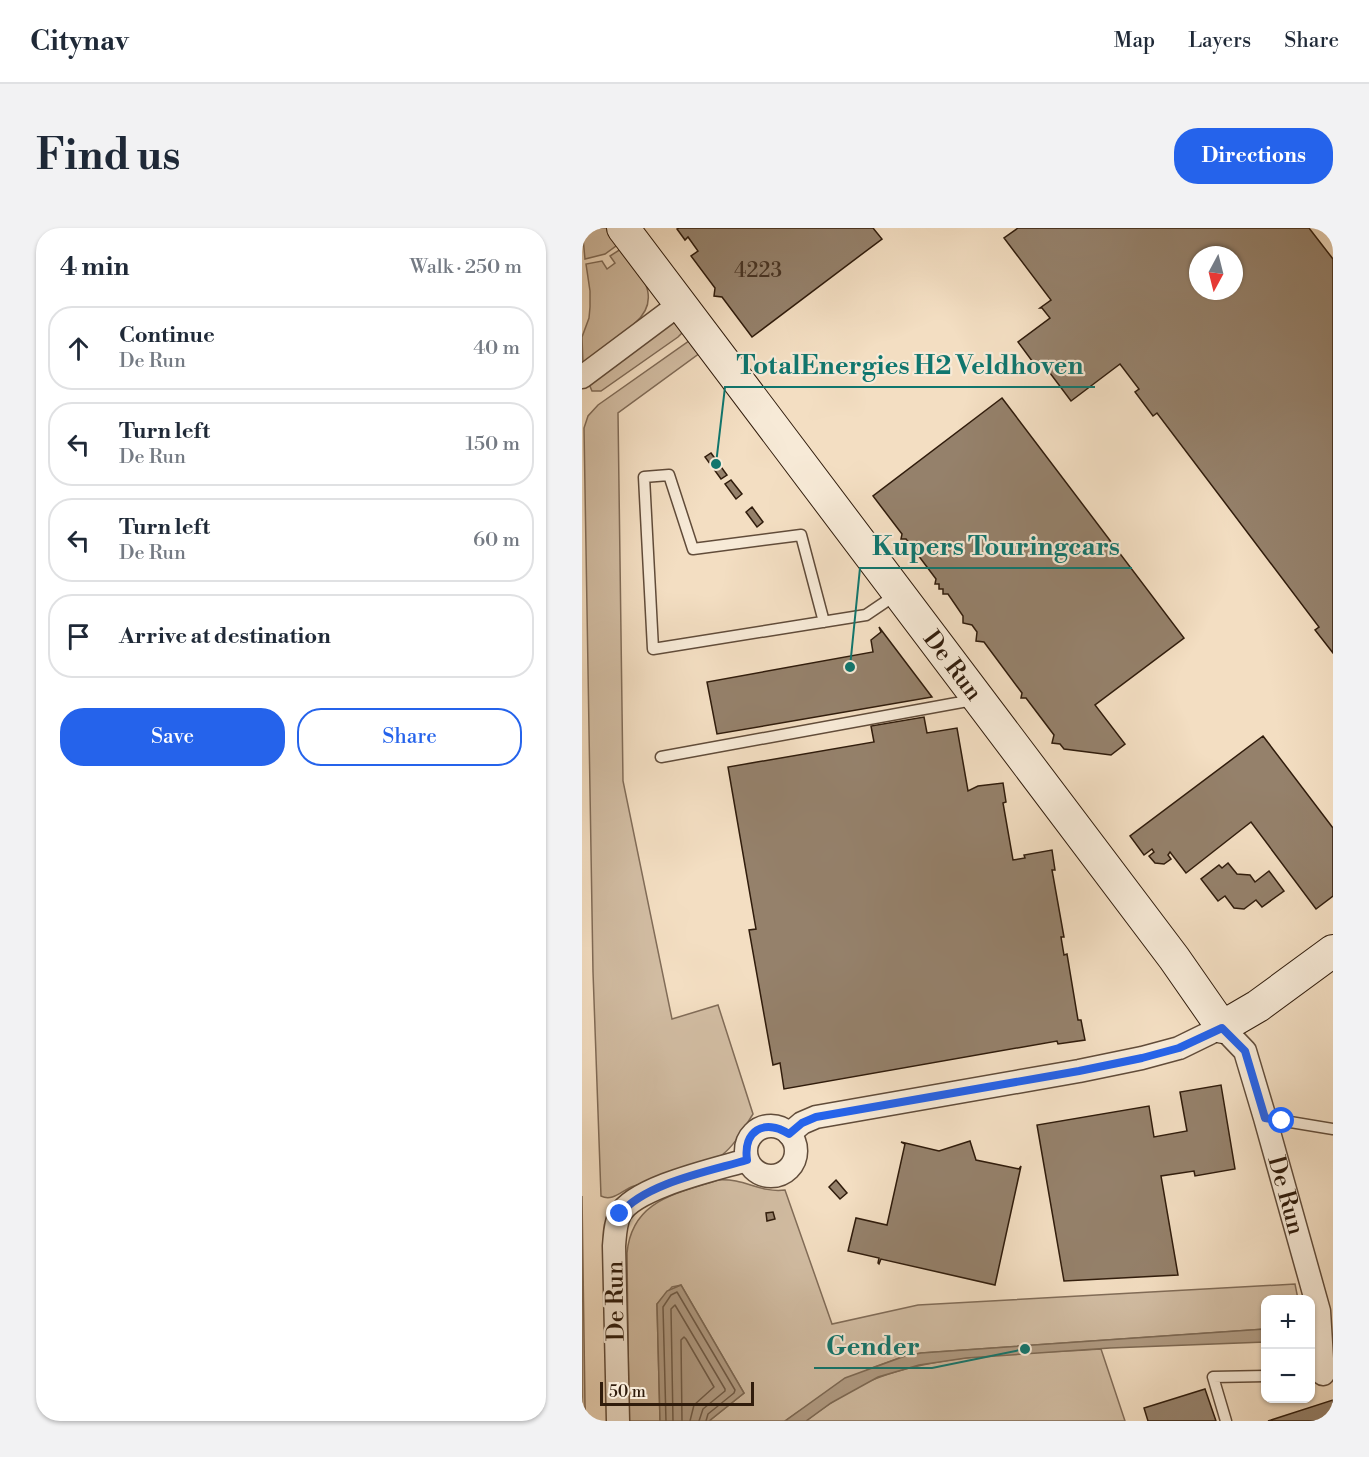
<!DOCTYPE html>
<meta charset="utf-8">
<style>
:root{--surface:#fff;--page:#f2f2f3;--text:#1f2937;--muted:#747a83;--line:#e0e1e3;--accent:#2563eb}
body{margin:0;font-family:"Libre Bodoni",serif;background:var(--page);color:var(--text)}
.controls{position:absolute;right:18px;bottom:18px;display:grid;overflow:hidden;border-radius:12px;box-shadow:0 2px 4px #0004}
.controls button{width:54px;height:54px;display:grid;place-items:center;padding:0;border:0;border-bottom:2px solid var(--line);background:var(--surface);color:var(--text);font:30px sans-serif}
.compass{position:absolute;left:607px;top:18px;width:54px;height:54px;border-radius:50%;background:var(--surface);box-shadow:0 2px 4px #0004;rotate:187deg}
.scale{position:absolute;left:18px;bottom:15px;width:154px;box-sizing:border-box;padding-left:6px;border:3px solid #301c0c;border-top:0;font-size:16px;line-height:21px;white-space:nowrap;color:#301c0c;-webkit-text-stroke:4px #f7ead7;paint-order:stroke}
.stop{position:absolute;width:18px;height:18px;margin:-14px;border:4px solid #2563eb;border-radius:50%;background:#fff}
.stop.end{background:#2563eb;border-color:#fff;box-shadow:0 2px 6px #0008}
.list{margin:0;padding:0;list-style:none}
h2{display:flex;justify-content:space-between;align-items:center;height:78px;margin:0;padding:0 24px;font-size:26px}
h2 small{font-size:20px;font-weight:400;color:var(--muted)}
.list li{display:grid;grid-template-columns:39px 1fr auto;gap:18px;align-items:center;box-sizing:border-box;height:84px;margin:0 12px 12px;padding:0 12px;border:2px solid var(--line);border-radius:24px}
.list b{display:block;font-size:22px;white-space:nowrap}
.list p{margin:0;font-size:20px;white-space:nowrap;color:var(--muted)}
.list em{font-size:20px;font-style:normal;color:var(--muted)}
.actions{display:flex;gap:12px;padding:18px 24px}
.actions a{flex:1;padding:14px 0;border:2px solid var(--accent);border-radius:24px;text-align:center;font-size:21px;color:var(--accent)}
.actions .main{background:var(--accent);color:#fff}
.icon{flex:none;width:33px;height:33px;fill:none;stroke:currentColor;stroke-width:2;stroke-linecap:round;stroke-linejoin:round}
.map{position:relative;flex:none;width:751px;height:1193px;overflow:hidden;border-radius:24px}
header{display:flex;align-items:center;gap:36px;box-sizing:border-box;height:84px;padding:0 30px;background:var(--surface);border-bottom:2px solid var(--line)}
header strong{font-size:28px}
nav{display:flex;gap:33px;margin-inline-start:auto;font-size:21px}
.intro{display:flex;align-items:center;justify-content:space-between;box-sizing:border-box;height:144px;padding:0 36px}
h1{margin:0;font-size:42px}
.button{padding:15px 27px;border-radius:24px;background:var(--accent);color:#fff;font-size:21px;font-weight:700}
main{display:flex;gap:36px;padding:0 36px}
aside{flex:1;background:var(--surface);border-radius:24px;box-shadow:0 2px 4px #0004}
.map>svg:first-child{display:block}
</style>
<header>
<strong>Citynav</strong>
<nav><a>Map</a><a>Layers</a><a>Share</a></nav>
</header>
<div class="intro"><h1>Find us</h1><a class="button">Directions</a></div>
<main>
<aside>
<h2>4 min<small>Walk · 250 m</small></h2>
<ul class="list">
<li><svg class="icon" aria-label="ahead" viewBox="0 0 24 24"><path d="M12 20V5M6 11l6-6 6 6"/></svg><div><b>Continue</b><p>De Run</p></div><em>40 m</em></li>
<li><svg class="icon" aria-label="left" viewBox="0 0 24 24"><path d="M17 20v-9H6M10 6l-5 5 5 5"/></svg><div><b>Turn left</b><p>De Run</p></div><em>150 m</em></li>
<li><svg class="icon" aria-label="left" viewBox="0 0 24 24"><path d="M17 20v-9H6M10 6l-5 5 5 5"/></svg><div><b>Turn left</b><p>De Run</p></div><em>60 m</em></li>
<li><svg class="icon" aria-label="arrive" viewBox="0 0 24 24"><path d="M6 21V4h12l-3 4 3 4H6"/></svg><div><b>Arrive at destination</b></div></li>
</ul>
<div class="actions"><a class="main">Save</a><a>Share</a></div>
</aside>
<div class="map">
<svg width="751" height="1193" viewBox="0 0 751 1193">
<rect width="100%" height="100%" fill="#f3dec2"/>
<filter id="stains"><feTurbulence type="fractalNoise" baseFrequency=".00333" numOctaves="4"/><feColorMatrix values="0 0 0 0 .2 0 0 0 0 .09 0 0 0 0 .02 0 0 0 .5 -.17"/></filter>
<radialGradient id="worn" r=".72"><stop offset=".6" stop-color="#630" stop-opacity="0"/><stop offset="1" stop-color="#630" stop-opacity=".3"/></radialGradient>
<g fill="#d2bda3" stroke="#816c58" stroke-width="1.5">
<path d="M0 0H28L38 15 23 26 3 31Z"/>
<path d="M42 19C57 44 82 70 53 95L55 98 1 137 0 109 7 90 8 79V63L4 36 20 33 25 41 33 35 28 28Z"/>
<path d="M92 93 102 103 96 109 19 163H10L7 156Z"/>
<path d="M107 113 122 122 36 185 41 553 90 791 136 777 171 886C162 900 153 917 140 927 124 939 73 951 52 958 40 962 31 974 19 968L11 744 2 200 6 188 16 177Z"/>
<path d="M136 952C163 950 177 965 203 962L250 1096 336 1077 713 1056 716 1071 684 1072 683 1101 339 1125 323 1128 287 1141 216 1184 203 1193H127L162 1165 99 1057 90 1059 75 1076 78 1193H47L45 1025C50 972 94 966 136 952Z"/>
<path d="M0 968 3 1177 4 1193H0Z"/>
<path d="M519 1121 543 1193H224C246 1176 272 1158 298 1149 366 1124 448 1126 519 1121Z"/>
</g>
<g fill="#b19c84" stroke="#7d6954" stroke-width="1.5">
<path d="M99 1057 162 1165 127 1193H78L75 1076 85 1063Z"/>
<path d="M683 1101V1114L528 1120 384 1130 337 1137 296 1149 249 1175 224 1193H203L263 1150 323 1128 339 1125Z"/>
</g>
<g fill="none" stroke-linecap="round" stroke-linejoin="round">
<g stroke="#705c48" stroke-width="1.5">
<path d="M84 1193 81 1079 89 1067 95 1064 153 1162 152 1165 126 1186 124 1193"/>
<path d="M91 1193 89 1081 93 1077 143 1161V1163L121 1181 117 1193"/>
<path d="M100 1193 99 1112 102 1109 104 1111 132 1159 112 1177 108 1193"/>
</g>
</g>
<g fill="#95816b" stroke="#301c0c" stroke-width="1.5" fill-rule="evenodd">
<path d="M97 0H291L300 11 170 109 140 69 132 68 133 60 109 28 116 23 106 9 103 12 95 1Z"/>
<path d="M436 0H727L751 31V425L733 402 737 399 575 185 571 188 553 164 557 161 538 136 489 173 462 137 456 141 436 114 468 90 460 80H458L469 72 422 10ZM616 27H652V63H616Z"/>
<path d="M420 170 602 410 513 477 543 516 529 527 482 521 478 516 470 515 472 507 444 470H439L440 465 402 414 394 413 395 404 390 397 381 395V388L366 366H361V361H357V356H353L354 351 324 311H319L320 306 291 268Z"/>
<path d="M129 225 145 247 139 251 123 229Z"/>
<path d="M149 252 160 266 154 271 143 256Z"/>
<path d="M170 279 181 294 175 299 164 284Z"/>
<path d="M297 399 350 469 135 506 125 454 291 424 289 412 299 404Z"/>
<path d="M342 489 345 505 375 500 386 563 396 558 421 555 424 574 421 575 431 632 443 630 442 627 470 622 473 642H470L482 709H479L482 727 485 726 496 792H499L503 812 476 816 475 813 202 861 198 835 191 837 167 702 174 701 146 539 292 514 289 498Z"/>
<path d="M681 508 751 600V668L734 681 669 594 604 645 588 624 586 627 589 631 582 636 573 635 567 628 572 624 570 621 562 627 548 608Z"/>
<path d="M646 635 655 646 668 647 673 654 687 643 702 663 680 679 674 672 662 681 652 680 643 668 636 673 619 651 637 637 640 640Z"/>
<path d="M639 857 653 941 613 948 612 943 579 948 596 1047 482 1053 455 897 567 878 572 909 605 903 598 864Z"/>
<path d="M388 913 394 932 437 941 439 938 413 1057 299 1031 297 1036 296 1035 297 1030 266 1023 274 990 305 997 323 916 319 914 357 923Z"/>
<path d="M254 952 265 965 258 971 247 959Z"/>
<path d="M191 984 193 991 185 993 184 985Z"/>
<path d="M623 1161 634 1193H566L562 1180Z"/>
<path d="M751 1172V1193H686Z"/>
</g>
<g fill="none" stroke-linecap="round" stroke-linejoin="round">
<g stroke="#614c3a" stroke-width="13">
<g id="lane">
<path d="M242 394 219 307 111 321 87 247 62 249 71 421 284 387 315 366"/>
<path d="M79 529 391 472"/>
<path d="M684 890 751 901"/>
<path d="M644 1193 631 1149 684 1148"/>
</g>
</g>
<g stroke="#614c3a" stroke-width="25">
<g id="street">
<path d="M0 149 99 75"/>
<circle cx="189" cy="923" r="25"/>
<path id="s1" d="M207 906 220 895 234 889 497 843 560 830 597 820 640 799 663 823 683 890 737 1083 741 1146"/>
<path d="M36 1193 32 1018C33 1007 33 996 38 986 53 959 135 941 165 932"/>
</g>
</g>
<g stroke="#301c0c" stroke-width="34">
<g id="secondary">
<path id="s2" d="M41 0 592 730 640 799 676 778 751 723"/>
</g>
</g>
<use href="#lane" stroke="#f7ead7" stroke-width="10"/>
<use href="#street" stroke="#f7ead7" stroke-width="22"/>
<use href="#secondary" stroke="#f7ead7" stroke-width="32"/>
</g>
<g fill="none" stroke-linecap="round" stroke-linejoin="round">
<path stroke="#2563eb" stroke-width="8" d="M38 986C63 955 128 943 165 932 161 903 182 890 207 906L220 895 234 889 497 843 560 830 597 820 640 800 663 823 683 890 700 893"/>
</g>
<g text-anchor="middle" stroke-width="4.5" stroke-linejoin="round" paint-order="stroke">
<g font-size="21" fill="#493524">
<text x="176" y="49">4223</text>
</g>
<g font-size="24" fill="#301c0c" stroke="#f7ead7">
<text dy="8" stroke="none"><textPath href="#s2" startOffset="548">De Run</textPath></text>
<text dy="8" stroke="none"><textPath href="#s1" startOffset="633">De Run</textPath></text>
<text transform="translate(33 1073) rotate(-91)" y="8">De Run</text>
</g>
</g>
<path fill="none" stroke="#0f766e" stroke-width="2" d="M134 236L143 159H513M268 439L278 340H550M443 1121L350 1140H232"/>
<g fill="#0f766e" stroke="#f7ead7" stroke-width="2">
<circle cx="134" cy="236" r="6"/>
<circle cx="268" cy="439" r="6"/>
<circle cx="443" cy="1121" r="6"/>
</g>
<g font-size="26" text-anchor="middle" font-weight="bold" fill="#0f766e" stroke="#f7ead7" stroke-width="4.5" stroke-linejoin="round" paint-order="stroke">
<text x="328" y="146">TotalEnergies H2 Veldhoven</text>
<text x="414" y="327">Kupers Touringcars</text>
<text x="291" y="1127">Gender</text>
</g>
<rect width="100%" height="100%" filter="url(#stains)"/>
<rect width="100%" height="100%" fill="url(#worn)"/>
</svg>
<div class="controls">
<button>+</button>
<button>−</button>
</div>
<svg class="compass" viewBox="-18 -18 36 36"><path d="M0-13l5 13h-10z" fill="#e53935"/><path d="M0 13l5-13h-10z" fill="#747a83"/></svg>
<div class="scale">50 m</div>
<div class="stop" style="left:700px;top:893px"></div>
<div class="stop end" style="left:38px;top:986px"></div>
</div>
</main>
